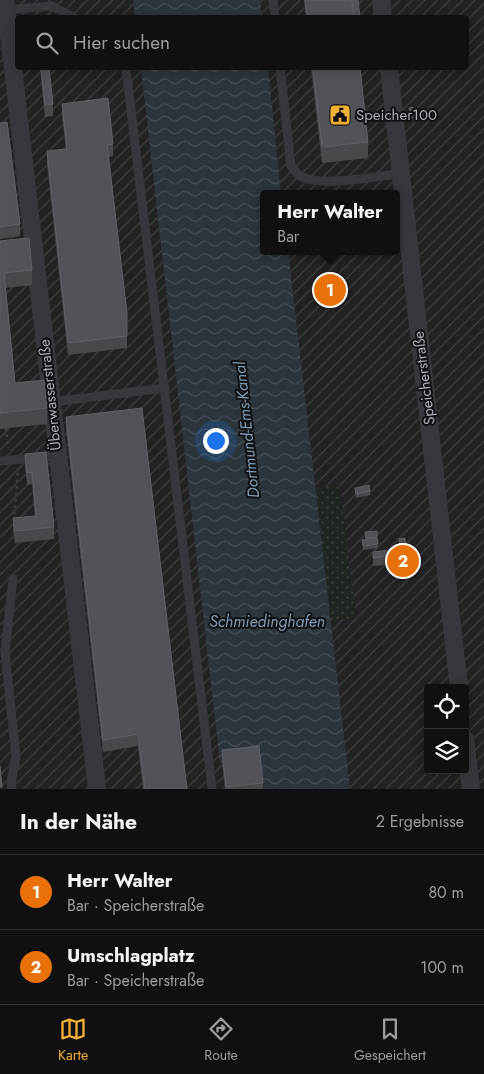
<!DOCTYPE html>
<html lang="de">
<meta charset="utf-8">
<style>
:root{--surface:#101012;--page:#1e1e20;--text:#f1f3f6;--muted:#9c9d9f;--line:#303032;--accent:#f2b134}
body{margin:0;font-family:Jost,sans-serif;background:var(--page);color:var(--text)}
.controls{position:absolute;right:15px;bottom:15px;display:grid;overflow:hidden;border-radius:5px;box-shadow:0 2px 12px #0003}
.controls button{width:45px;height:45px;display:grid;place-items:center;padding:0;border:0;border-bottom:1px solid var(--line);background:var(--surface);color:var(--text);font:25px sans-serif}
.you{position:absolute;left:215px;top:440px;width:18px;height:18px;margin:-12px;border:4px solid #fff;border-radius:50%;background:#1a73e8;box-shadow:0 0 0 8px #1a73e833}
.badge{display:grid;place-items:center;width:32px;height:32px;border-radius:50%;background:var(--accent);color:#fff;font-size:16px;font-weight:700}
.pin{position:absolute;translate:-50% -50%;border:2px solid #fff;box-shadow:0 1px 5px #0006}
.popup{position:absolute;left:260px;top:190px;width:140px;height:65px;box-sizing:border-box;display:grid;place-content:center;border-radius:5px;background:var(--surface);filter:drop-shadow(0 1px 4px #0005);font-size:16px;white-space:nowrap;color:var(--muted)}
.popup b{font-size:19px;color:var(--text)}
.popup::after{content:'';position:absolute;left:50%;top:100%;margin-left:-10px;border:10px solid transparent;border-top-color:var(--surface)}
.list{margin:0;padding:0;list-style:none}
h2{display:flex;justify-content:space-between;align-items:center;height:65px;margin:0;padding:0 20px;font-size:21px}
h2 small{font-size:16px;font-weight:400;color:var(--muted)}
.list li{display:grid;grid-template-columns:32px 1fr auto;gap:15px;align-items:center;box-sizing:border-box;height:75px;padding:0 20px;border-top:1px solid var(--line)}
.list b{display:block;font-size:19px;white-space:nowrap}
.list p{margin:0;font-size:16px;white-space:nowrap;color:var(--muted)}
.list em{font-size:16px;font-style:normal;color:var(--muted)}
.icon{flex:none;width:28px;height:28px;fill:none;stroke:currentColor;stroke-width:2;stroke-linecap:round;stroke-linejoin:round}
.map{position:relative;flex:none;width:484px;height:789px;overflow:hidden}
.search{position:absolute;background:var(--surface);box-shadow:0 2px 12px #0003;left:15px;right:15px;top:15px;height:55px;display:flex;align-items:center;gap:12px;box-sizing:border-box;padding:0 18px;border-radius:5px;color:var(--muted);font-size:19px}
.sheet{height:215px;background:var(--surface)}
nav{display:flex;justify-content:space-around;align-items:center;box-sizing:border-box;height:70px;border-top:1px solid var(--line);background:var(--surface);font-size:14px;color:var(--muted)}
nav a{display:grid;justify-items:center;gap:2px}
nav .on{color:var(--accent)}
.map>svg:first-child{display:block}
</style>
<div class="map">
<svg width="484" height="789" viewBox="0 0 484 789">
<defs>
<pattern id="industrial-furrows" width="10" height="10" patternUnits="userSpaceOnUse" patternTransform="scale(1.25)"><rect width="10" height="10" fill="#222225"/><path d="M-1 1l2-2M0 10L10 0M9 11l2-2" fill="none" stroke="#3f3f43"/></pattern>
<pattern id="grass-dots" width="8" height="8" patternUnits="userSpaceOnUse" patternTransform="scale(1.25)"><rect width="8" height="8" fill="#1e261f"/><path d="M2 2h.1M6 6h.1" fill="none" stroke="#3c433d" stroke-width="1.8" stroke-linecap="round"/></pattern>
<pattern id="water-waves" width="16" height="10" patternUnits="userSpaceOnUse" patternTransform="scale(1.25)"><rect width="16" height="10" fill="#2c353c"/><path d="M0 5q4-4 8 0t8 0" fill="none" stroke="#485056"/></pattern>
</defs>
<rect width="100%" height="100%" fill="#161618"/>
<path fill="url(#industrial-furrows)" fill-rule="evenodd" d="M0 0H484V789H0ZM18 18H466V68H18ZM264 194H396V251H264ZM428 688H465V770H428Z"/>
<path fill="url(#grass-dots)" d="M340 485 356 617 338 620 330 616 316 488Z"/>
<g fill="url(#water-waves)">
<path d="M133 0H260L262 17H135Z"/>
<path d="M141 68H268L281 194H264V251H288L350 789H262L259 759 220 763Z"/>
</g>
<g fill="none" stroke-linecap="round" stroke-linejoin="round">
<g stroke="#3d3f44" stroke-width="2.5" stroke-dasharray="2.5 4" stroke-linecap="butt">
<path d="M6 428 8 448"/>
<path d="M14 521 18 470"/>
</g>
<g stroke="#37383d" stroke-width="9">
<path d="M273 0 275 18"/>
<path d="M6 10 52 6 75 18"/>
<path d="M126 68 212 789"/>
<path d="M280 68 291 166C294 169 297 175 302 177 322 187 376 176 400 174"/>
<path d="M52 402 165 388"/>
<path d="M0 461 57 456"/>
<path d="M12 789 11 783 16 757 5 652 13 579"/>
</g>
<g stroke="#37383d" stroke-width="18">
<path d="M5 0 97 789"/>
<path d="M381 0 383 18"/>
<path d="M389 68 459 688"/>
<path d="M465 739 471 789"/>
</g>
</g>
<g fill="#47494d">
<path d="M304 0H358L360 18H306Z"/>
<path d="M40 68H49L53 104V116L45 117Z"/>
<path d="M311 68H360L368 142V158L322 163Z"/>
<path d="M62 104 113 144V156L109 157 127 313V348L68 355 47 164V151L66 149 62 116Z"/>
<path d="M409 108 414 114V118L411 119Z"/>
<path d="M0 123 20 224V236L0 239Z"/>
<path d="M0 241 32 270V285L5 288 15 383 47 408V424L0 429Z"/>
<path d="M66 417 187 789H143L138 746 103 752 66 429Z"/>
<path d="M25 454 54 527V539L15 543 13 530V518L35 516 32 484 27 485 25 466Z"/>
<path d="M355 488 370 491V495L356 498Z"/>
<path d="M365 532 377 537 378 548 363 550 362 540H366Z"/>
<path d="M399 539 407 565V573H401L400 564 373 566V552L399 549Z"/>
<path d="M222 750 263 783V789H225L222 762Z"/>
</g>
<g fill="#525359" stroke="#5f6168">
<path d="M305 0H352L354 18H307Z"/>
<path d="M352 0H358L360 18H354Z"/>
<path d="M41 68H49L53 104 45 105Z"/>
<path d="M313 68H360L368 142 322 147Z"/>
<path d="M108 98 113 144 107 145 127 313V336L68 343 47 151 67 149 62 104Z"/>
<path d="M413 107 414 114H411L409 108Z"/>
<path d="M7 122 20 224 0 227V123Z"/>
<path d="M29 238 32 270 4 273 15 383 44 380 47 408 0 413V241Z"/>
<path d="M142 408 187 789H145L138 734 103 740 66 417Z"/>
<path d="M46 452 54 527 15 531 13 518 36 516 32 472 27 473 25 454Z"/>
<path d="M369 485 370 491 356 494 355 488Z"/>
<path d="M377 531V537L366 538 365 532Z"/>
<path d="M377 538 378 544 363 546 362 540Z"/>
<path d="M405 538 407 565H401L400 555 373 558V552L400 549 399 539Z"/>
<path d="M259 746 263 783 226 787 222 750Z"/>
<path d="M0 766 2 787H0Z"/>
</g>
<defs>
<g id="civic-square" transform="scale(1.125)"><rect x="-9" y="-9" width="18" height="18" rx="4" fill="#f2b134" stroke="#111113"/><path d="M-.6-6.5H3V-4.5H.6V-3L4-1V1h2V6H-6V1h2V-1L-.6-3ZM-1.2 2.5V6h2.4V2.5Z" fill="#111"/></g>
</defs>
<g fill-rule="evenodd">
<use href="#civic-square" x="340" y="115"/>
</g>
<g text-anchor="middle" stroke-width="4" stroke-linejoin="round" paint-order="stroke">
<g font-size="15" fill="#a8adb8" stroke="#111113" text-anchor="start">
<text x="356" y="120">Speicher100</text>
</g>
<g font-size="15" fill="#a8adb8" stroke="#111113">
<text transform="translate(424 378) rotate(-97)" y="5">Speicherstraße</text>
<text transform="translate(50 395) rotate(-96)" y="5">Überwasserstraße</text>
</g>
<g font-size="16" font-style="italic" fill="#7f9bb3" stroke="#111113">
<text transform="translate(246 430) rotate(-96)" y="6">Dortmund-Ems-Kanal</text>
<text x="267" y="627">Schmiedinghafen</text>
</g>
</g>
</svg>
<div class="controls">
<button><svg class="icon" aria-label="locate" viewBox="0 0 24 24"><circle cx="12" cy="12" r="6"/><path d="M12 2v4M12 18v4M2 12h4M18 12h4"/></svg></button>
<button><svg class="icon" aria-label="layers" viewBox="0 0 24 24"><path d="M12 4l9 5-9 5-9-5zM3 14l9 5 9-5"/></svg></button>
</div>
<div class="you"></div>
<div class="pin badge" style="left:330px;top:290px;background:#e8710a">1</div>
<div class="popup"><b>Herr Walter</b>Bar</div>
<div class="pin badge" style="left:403px;top:561px;background:#e8710a">2</div>
<div class="search"><svg class="icon" aria-label="search" viewBox="0 0 24 24"><circle cx="10" cy="10" r="6"/><path d="M15 15l6 6"/></svg>Hier suchen</div>
</div>
<section class="sheet">
<h2>In der Nähe<small>2 Ergebnisse</small></h2>
<ul class="list">
<li><span class="badge" style="background:#e8710a">1</span><div><b>Herr Walter</b><p>Bar · Speicherstraße</p></div><em>80 m</em></li>
<li><span class="badge" style="background:#e8710a">2</span><div><b>Umschlagplatz</b><p>Bar · Speicherstraße</p></div><em>100 m</em></li>
</ul>
</section>
<nav>
<a class="on"><svg class="icon" aria-label="map" viewBox="0 0 24 24"><path d="M3 6l6-2 6 2 6-2v14l-6 2-6-2-6 2zM9 4v14M15 6v14"/></svg>Karte</a>
<a><svg class="icon" aria-label="directions" viewBox="0 0 24 24"><path d="M12 3l9 9-9 9-9-9zM9 14v-3h6M13 9l2 2-2 2"/></svg>Route</a>
<a><svg class="icon" aria-label="saved" viewBox="0 0 24 24"><path d="M7 4h10v16l-5-4-5 4z"/></svg>Gespeichert</a>
</nav>
